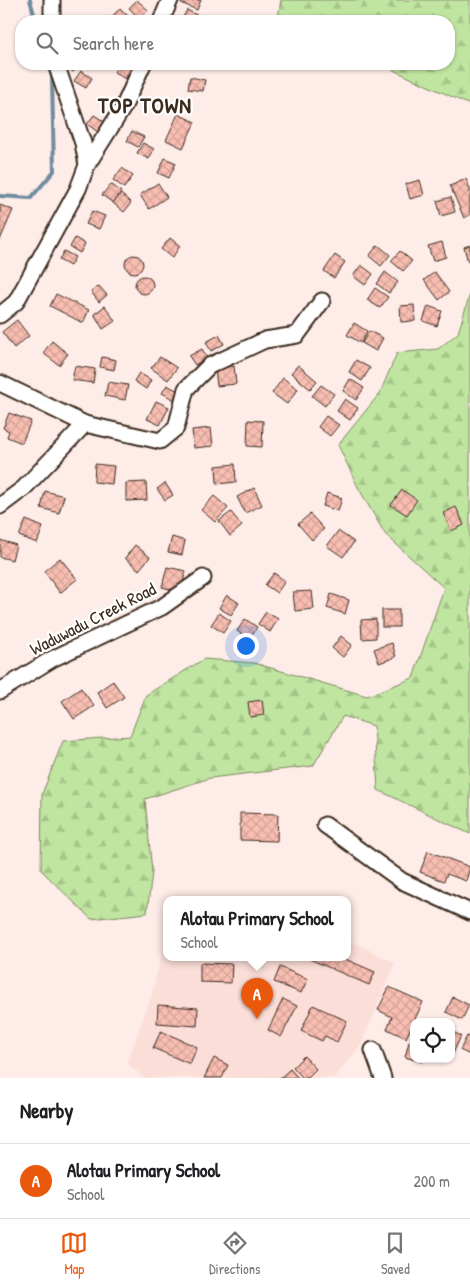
<!DOCTYPE html>
<style>
:root{--surface:#fff;--page:#f2f2f2;--text:#202124;--muted:#757577;--line:#e0e0e0;--accent:#ea580c}
body{margin:0;font-family:"Patrick Hand",sans-serif;background:var(--page);color:var(--text)}
.controls{position:absolute;right:15px;bottom:15px;display:grid;overflow:hidden;border-radius:10px;box-shadow:0 1px 4px #0004}
.controls button{width:45px;height:45px;display:grid;place-items:center;padding:0;border:0;border-bottom:1px solid var(--line);background:var(--surface);color:var(--text);font:25px sans-serif}
.you{position:absolute;left:245px;top:645px;width:18px;height:18px;margin:-12px;border:4px solid #fff;border-radius:50%;background:#1a73e8;box-shadow:0 0 0 8px #1a73e833}
.badge{display:grid;place-items:center;width:32px;height:32px;border-radius:50%;background:var(--accent);color:#fff;font-size:16px;font-weight:700}
.pin{position:absolute;translate:-50% -41px;filter:drop-shadow(0 1px 2px #0008)}
.pin::after{content:'';position:absolute;top:26px;width:18px;height:15px;background:inherit;clip-path:polygon(0 0,100% 0,50% 100%)}
.popup{position:absolute;left:163px;top:896px;width:188px;height:65px;box-sizing:border-box;display:grid;place-content:center;border-radius:10px;background:var(--surface);filter:drop-shadow(0 1px 4px #0005);font-size:16px;white-space:nowrap;color:var(--muted)}
.popup b{font-size:19px;color:var(--text)}
.popup::after{content:'';position:absolute;left:50%;top:100%;margin-left:-10px;border:10px solid transparent;border-top-color:var(--surface)}
.list{margin:0;padding:0;list-style:none}
h2{display:flex;justify-content:space-between;align-items:center;height:65px;margin:0;padding:0 20px;font-size:21px}
h2 small{font-size:16px;font-weight:400;color:var(--muted)}
.list li{display:grid;grid-template-columns:32px 1fr auto;gap:15px;align-items:center;box-sizing:border-box;height:75px;padding:0 20px;border-top:1px solid var(--line)}
.list b{display:block;font-size:19px;white-space:nowrap}
.list p{margin:0;font-size:16px;white-space:nowrap;color:var(--muted)}
.list em{font-size:16px;font-style:normal;color:var(--muted)}
.icon{flex:none;width:28px;height:28px;fill:none;stroke:currentColor;stroke-width:2;stroke-linecap:round;stroke-linejoin:round}
.map{position:relative;flex:none;width:470px;height:1078px;overflow:hidden}
.search{position:absolute;background:var(--surface);box-shadow:0 1px 4px #0004;left:15px;right:15px;top:15px;height:55px;display:flex;align-items:center;gap:12px;box-sizing:border-box;padding:0 18px;border-radius:20px;color:var(--muted);font-size:19px}
.sheet{height:140px;background:var(--surface)}
nav{display:flex;justify-content:space-around;align-items:center;box-sizing:border-box;height:70px;border-top:1px solid var(--line);background:var(--surface);font-size:14px;color:var(--muted)}
nav a{display:grid;justify-items:center;gap:2px}
nav .on{color:var(--accent)}
.map>svg:first-child{display:block}
</style>
<div class="map">
<svg width="470" height="1078" viewBox="0 0 470 1078">
<defs>
<pattern id="forest-firs" width="22" height="20" patternUnits="userSpaceOnUse" patternTransform="scale(1.25)"><rect width="22" height="20" fill="#bfe5a0"/><path d="M5 1l3.5 6h-7zM16 11l3.5 6h-7z" fill="#a5c589"/></pattern>
<pattern id="building-cross-hatch" width="8" height="8" patternUnits="userSpaceOnUse" patternTransform="scale(1.25)"><rect width="8" height="8" fill="#f9beb2"/><path d="M0 0l8 8M0 8l8-8" fill="none" stroke="#d6a399"/></pattern>
</defs>
<rect width="100%" height="100%" fill="#fdece8"/>
<filter id="ink" filterUnits="userSpaceOnUse"><feTurbulence type="fractalNoise" baseFrequency=".02" numOctaves="2"/><feDisplacementMap in="SourceGraphic" scale="10" xChannelSelector="R" yChannelSelector="G"/><feConvolveMatrix kernelMatrix="1 2 1 2 8 2 1 2 1" color-interpolation-filters="sRGB"/></filter>
<g filter="url(#ink)">
<path fill="#fcded8" d="M167 932V958H347V939L395 963 361 1045 334 1078H144L127 1063 152 994Z"/>
<g fill="url(#forest-firs)" stroke="#7d885f">
<path d="M281 0H470V105L380 64H449V21H287L278 17Z"/>
<path d="M470 294V834L378 790 374 726 343 716 313 766 210 778 145 799 152 872 147 913 91 919 41 870 42 794 63 741 130 736 146 695 204 659 254 663 367 696 413 678 444 588 385 534 359 489 338 445 380 393 397 353 438 349 458 333Z"/>
</g>
<g fill="none" stroke-linecap="round" stroke-linejoin="round">
<g stroke="#708c9e" stroke-width="4">
<path d="M30 0 36 21"/>
<path d="M0 196 31 198 54 171 52 77 48 64"/>
</g>
</g>
<g fill="url(#building-cross-hatch)" stroke="#3b2a1e">
<path d="M137 0 148 10 140 19 129 8Z"/>
<path d="M182 0H201L197 10 181 3Z"/>
<path d="M120 8 131 19 129 21H116L112 17Z"/>
<path d="M187 10 208 21H181Z"/>
<path d="M62 64H80L73 72Z"/>
<path d="M119 64 131 69 125 79 114 72Z"/>
<path d="M81 71 92 78 86 88 74 81Z"/>
<path d="M190 77 205 80 203 91 188 89Z"/>
<path d="M178 114 195 122 183 148 166 140Z"/>
<path d="M94 115 105 122 98 132 87 124Z"/>
<path d="M132 131 144 137 138 147 127 141Z"/>
<path d="M143 143 154 149 149 159 137 153Z"/>
<path d="M165 158 176 163 169 178 158 173Z"/>
<path d="M122 168 133 176 124 188 113 180Z"/>
<path d="M466 179 470 189V215L464 218 450 186Z"/>
<path d="M420 180 424 195 410 199 406 184Z"/>
<path d="M158 183 167 197 149 209 140 195Z"/>
<path d="M111 184 121 192 113 203 102 195Z"/>
<path d="M121 194 131 203 124 212 113 203Z"/>
<path d="M451 197 455 212 441 216 437 201Z"/>
<path d="M0 205 13 210 0 240Z"/>
<path d="M92 211 105 216 99 229 86 224Z"/>
<path d="M75 238 85 244 80 253 70 247Z"/>
<path d="M170 238 180 246 172 258 161 249Z"/>
<path d="M442 242 446 257 433 261 428 246Z"/>
<path d="M378 245 390 255 381 266 369 256Z"/>
<path d="M470 245V262H468L464 247Z"/>
<path d="M64 251 75 257 70 266 59 260Z"/>
<path d="M400 251 412 261 403 271 391 261Z"/>
<circle cx="134" cy="264" r="9"/>
<path d="M335 255 345 262 334 278 324 271Z"/>
<path d="M361 265 373 274 365 285 353 276Z"/>
<path d="M385 272 398 282 389 293 377 284Z"/>
<path d="M435 272 449 292 439 300 424 280Z"/>
<circle cx="144" cy="285" r="9"/>
<path d="M99 286 107 295 99 302 91 292Z"/>
<path d="M375 288 388 297 380 308 367 300Z"/>
<path d="M56 294 89 310 83 323 50 306Z"/>
<path d="M414 305 415 321 401 322 400 306Z"/>
<path d="M105 306 115 321 103 329 94 314Z"/>
<path d="M428 306 442 311 437 326 423 321Z"/>
<path d="M17 320 29 336 14 348 2 332Z"/>
<path d="M354 323 367 331 361 343 347 335Z"/>
<path d="M369 331 383 338 376 351 362 343Z"/>
<path d="M219 335 224 344 211 351 206 342Z"/>
<path d="M52 341 68 354 59 365 43 353Z"/>
<path d="M202 349 207 358 195 365 189 356Z"/>
<path d="M102 357 116 360 114 370 100 367Z"/>
<path d="M160 357 177 368 168 380 151 368Z"/>
<path d="M356 360 370 368 362 381 349 372Z"/>
<path d="M298 365 317 381 310 389 291 373Z"/>
<path d="M75 366 95 369 93 383 72 380Z"/>
<path d="M234 366 236 384 217 386 215 368Z"/>
<path d="M139 373 151 380 146 389 134 381Z"/>
<path d="M283 378 298 389 287 404 272 393Z"/>
<path d="M350 379 364 388 356 400 343 391Z"/>
<path d="M108 382 128 385 125 400 105 396Z"/>
<path d="M167 385 180 392 175 400 162 393Z"/>
<path d="M321 385 334 394 325 406 312 396Z"/>
<path d="M345 399 358 408 350 420 337 411Z"/>
<path d="M156 401 169 407 160 425 147 419Z"/>
<path d="M9 413 31 421 22 443 7 437 9 431 3 428Z"/>
<path d="M326 416 339 425 330 436 318 427Z"/>
<path d="M248 420 263 421 262 447 247 446Z"/>
<path d="M211 428 213 446 194 448 192 430Z"/>
<path d="M95 464 114 466 112 484 94 482Z"/>
<path d="M235 464 236 482 217 484 216 466Z"/>
<path d="M146 482 147 500 126 501V483Z"/>
<path d="M165 483 173 495 165 500 157 489Z"/>
<path d="M254 488 262 505 245 513 237 497Z"/>
<path d="M402 490 417 500 407 515 391 505Z"/>
<path d="M45 491 64 496 59 513 41 508Z"/>
<path d="M327 493 342 498 338 511 323 506Z"/>
<path d="M214 496 228 508 215 522 201 510Z"/>
<path d="M456 507 464 525 451 531 443 513Z"/>
<path d="M231 512 242 526 230 536 219 521Z"/>
<path d="M310 514 324 529 312 540 298 524Z"/>
<path d="M26 520 43 527 37 543 19 536Z"/>
<path d="M338 531 354 542 343 557 327 546Z"/>
<path d="M172 537 185 541 182 555 168 552Z"/>
<path d="M0 540 16 545 12 560 0 557Z"/>
<path d="M135 545 150 557 139 570 125 558Z"/>
<path d="M60 558 77 579 60 593 44 571Z"/>
<path d="M167 567 186 571 180 592 162 587Z"/>
<path d="M274 573 285 581 277 593 265 585Z"/>
<path d="M312 591 314 609 295 611 293 592Z"/>
<path d="M331 594 349 600 345 614 327 608Z"/>
<path d="M227 595 239 603 231 615 219 608Z"/>
<rect x="382" y="610" width="17" height="17"/>
<path d="M266 612 278 619 270 632 258 624Z"/>
<path d="M219 613 231 621 223 633 211 625Z"/>
<path d="M245 619 257 627 249 639 237 631Z"/>
<path d="M376 619V638L362 639 361 620Z"/>
<path d="M341 636 352 645 343 657 332 648Z"/>
<path d="M392 643 396 657 379 663 374 649Z"/>
<path d="M113 681 124 697 107 708 97 692Z"/>
<path d="M81 688 94 706 74 719 62 701Z"/>
<path d="M262 700 264 715 250 717 248 702Z"/>
<path d="M240 813 278 814 277 841 240 840Z"/>
<path d="M428 851 470 867 466 881 447 874 444 881 420 872Z"/>
<path d="M307 958H343L375 972 369 985Z"/>
<path d="M200 963 232 964 231 983 200 982Z"/>
<path d="M280 967 308 979 301 993 274 982Z"/>
<path d="M389 987 423 1002 406 1038 387 1029 392 1017 378 1010Z"/>
<path d="M453 997 469 1005 462 1020 446 1012Z"/>
<path d="M283 999 297 1006 281 1037 268 1030Z"/>
<path d="M158 1005 198 1008 197 1026 157 1023Z"/>
<path d="M313 1005 347 1021 337 1042 325 1036 322 1041 301 1031Z"/>
<path d="M161 1031 197 1047 190 1064 153 1048Z"/>
<path d="M451 1031 461 1036 451 1058Z"/>
<path d="M467 1036 470 1037V1055L460 1050Z"/>
<path d="M409 1042 414 1043V1059H423L422 1062 405 1057Z"/>
<path d="M304 1056 316 1069 307 1078H303L293 1067Z"/>
<path d="M214 1058 228 1065 222 1078H204Z"/>
<path d="M290 1069 298 1078H280Z"/>
</g>
<g fill="none" stroke-linecap="round" stroke-linejoin="round">
<g stroke="#3b2a1e" stroke-width="19">
<g id="street">
<path d="M52 0V21"/>
<path d="M161 21 170 0"/>
<path d="M87 165 124 106 143 64"/>
<path d="M0 315 16 302 78 189 87 165 83 143 56 64"/>
<path d="M0 383 85 424 160 441 176 428 186 389 209 366 265 340 297 335 322 301"/>
<path d="M0 506 24 488 85 424"/>
<path d="M0 691 52 659 162 607 203 578"/>
<path d="M325 825 402 881 470 912"/>
<path d="M373 1050 383 1078"/>
</g>
</g>
<use href="#street" stroke="#fff" stroke-width="15"/>
</g>
</g>
<g text-anchor="middle" stroke-width="4.5" stroke-linejoin="round" paint-order="stroke">
<g font-size="18" fill="#3b2a1e" stroke="#fff">
<text transform="translate(93 619) rotate(-27)" y="6">Waduwadu Creek Road</text>
</g>
<g font-size="22" font-weight="bold" letter-spacing="1" fill="#3b2a1e" stroke="#fff">
<text x="145" y="113">TOP TOWN</text>
</g>
</g>
</svg>
<div class="controls">
<button><svg class="icon" aria-label="locate" viewBox="0 0 24 24"><circle cx="12" cy="12" r="6"/><path d="M12 2v4M12 18v4M2 12h4M18 12h4"/></svg></button>
</div>
<div class="you"></div>
<div class="pin badge" style="left:257px;top:1019px">A</div>
<div class="popup"><b>Alotau Primary School</b>School</div>
<div class="search"><svg class="icon" aria-label="search" viewBox="0 0 24 24"><circle cx="10" cy="10" r="6"/><path d="M15 15l6 6"/></svg>Search here</div>
</div>
<section class="sheet">
<h2>Nearby<small></small></h2>
<ul class="list">
<li><span class="badge">A</span><div><b>Alotau Primary School</b><p>School</p></div><em>200 m</em></li>
</ul>
</section>
<nav>
<a class="on"><svg class="icon" aria-label="map" viewBox="0 0 24 24"><path d="M3 6l6-2 6 2 6-2v14l-6 2-6-2-6 2zM9 4v14M15 6v14"/></svg>Map</a>
<a><svg class="icon" aria-label="directions" viewBox="0 0 24 24"><path d="M12 3l9 9-9 9-9-9zM9 14v-3h6M13 9l2 2-2 2"/></svg>Directions</a>
<a><svg class="icon" aria-label="saved" viewBox="0 0 24 24"><path d="M7 4h10v16l-5-4-5 4z"/></svg>Saved</a>
</nav>
